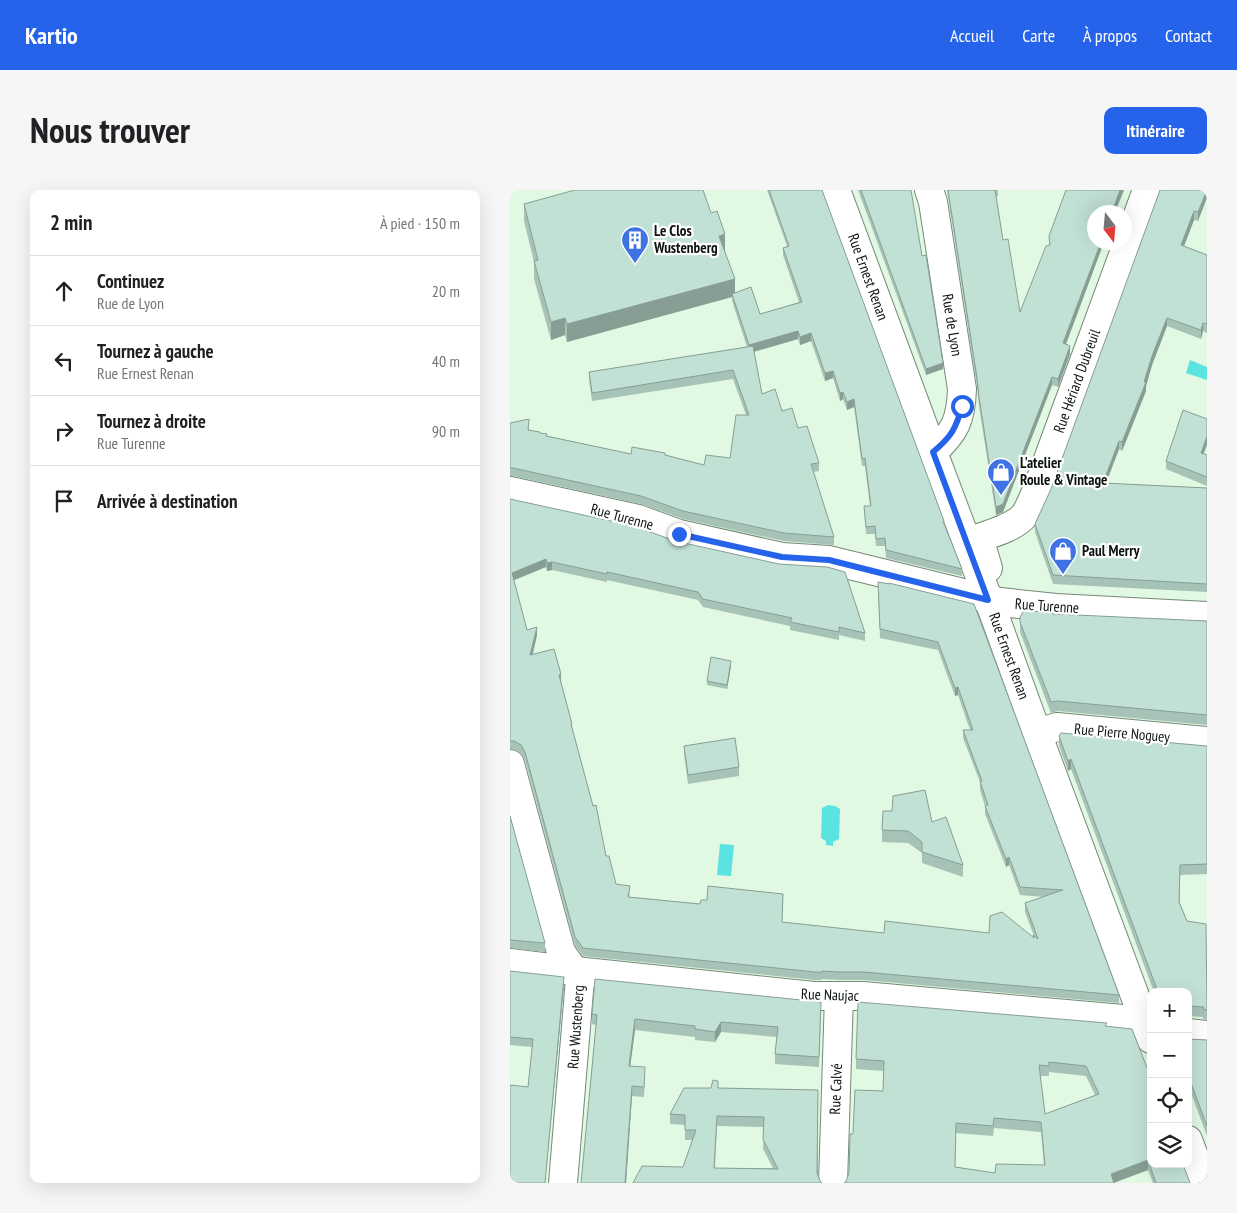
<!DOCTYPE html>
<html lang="fr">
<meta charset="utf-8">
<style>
:root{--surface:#fff;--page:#f6f6f6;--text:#202124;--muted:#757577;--line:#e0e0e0;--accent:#2563eb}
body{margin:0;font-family:"PT Sans Narrow",sans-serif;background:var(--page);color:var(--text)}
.controls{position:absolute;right:15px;bottom:15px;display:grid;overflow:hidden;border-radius:10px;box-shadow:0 5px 20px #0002}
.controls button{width:45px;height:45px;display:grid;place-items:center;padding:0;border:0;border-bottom:1px solid var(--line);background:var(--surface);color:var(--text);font:25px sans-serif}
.compass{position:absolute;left:577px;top:15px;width:45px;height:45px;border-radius:50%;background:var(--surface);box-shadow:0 5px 20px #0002;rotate:164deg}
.stop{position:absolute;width:15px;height:15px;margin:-11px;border:4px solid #2563eb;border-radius:50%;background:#fff}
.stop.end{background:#2563eb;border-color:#fff;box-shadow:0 1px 5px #0008}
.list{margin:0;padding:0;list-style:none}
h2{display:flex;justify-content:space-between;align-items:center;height:65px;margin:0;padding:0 20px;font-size:21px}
h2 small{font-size:16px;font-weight:400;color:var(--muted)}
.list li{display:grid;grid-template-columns:32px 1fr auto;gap:15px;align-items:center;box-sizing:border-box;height:70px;padding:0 20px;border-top:1px solid var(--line)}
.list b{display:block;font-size:19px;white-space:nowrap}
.list p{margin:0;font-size:16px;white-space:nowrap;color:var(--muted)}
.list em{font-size:16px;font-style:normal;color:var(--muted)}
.icon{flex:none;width:28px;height:28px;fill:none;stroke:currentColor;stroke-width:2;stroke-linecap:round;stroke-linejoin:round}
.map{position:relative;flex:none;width:697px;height:993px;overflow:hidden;border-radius:10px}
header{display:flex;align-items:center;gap:30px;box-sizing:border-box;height:70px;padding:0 25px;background:var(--accent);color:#fff}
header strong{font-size:24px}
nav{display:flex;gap:28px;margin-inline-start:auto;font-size:18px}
.intro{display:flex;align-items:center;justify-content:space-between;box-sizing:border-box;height:120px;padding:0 30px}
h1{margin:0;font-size:35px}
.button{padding:12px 22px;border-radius:10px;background:var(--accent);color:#fff;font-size:18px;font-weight:700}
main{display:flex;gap:30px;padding:0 30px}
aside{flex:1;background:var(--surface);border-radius:10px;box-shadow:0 5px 20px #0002}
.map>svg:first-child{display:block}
</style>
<header>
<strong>Kartio</strong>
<nav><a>Accueil</a><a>Carte</a><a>À propos</a><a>Contact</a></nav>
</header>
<div class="intro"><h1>Nous trouver</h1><a class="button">Itinéraire</a></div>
<main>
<aside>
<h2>2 min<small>À pied · 150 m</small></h2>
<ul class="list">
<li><svg class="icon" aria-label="ahead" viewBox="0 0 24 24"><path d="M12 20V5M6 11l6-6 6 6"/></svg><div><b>Continuez</b><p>Rue de Lyon</p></div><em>20 m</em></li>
<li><svg class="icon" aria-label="left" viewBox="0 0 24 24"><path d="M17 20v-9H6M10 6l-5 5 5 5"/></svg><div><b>Tournez à gauche</b><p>Rue Ernest Renan</p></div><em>40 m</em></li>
<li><svg class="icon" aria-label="right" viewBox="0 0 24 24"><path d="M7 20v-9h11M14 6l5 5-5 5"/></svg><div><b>Tournez à droite</b><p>Rue Turenne</p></div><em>90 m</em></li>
<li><svg class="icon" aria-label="arrive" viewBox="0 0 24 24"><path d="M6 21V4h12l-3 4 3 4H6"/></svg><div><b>Arrivée à destination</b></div></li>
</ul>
</aside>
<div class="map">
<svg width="697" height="993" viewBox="0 0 697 993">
<rect width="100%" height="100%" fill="#e1f8e3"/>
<g fill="#5be3e2">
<path d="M680 170 697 177V190L676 183Z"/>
<path d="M318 615 325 616 330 619 329 649 323 652V656L316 655V651L311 648 312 618Z"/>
<path d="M210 654 224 655 221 686 207 685Z"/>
</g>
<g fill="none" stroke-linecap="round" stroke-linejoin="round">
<g stroke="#758977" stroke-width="30">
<g id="minor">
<path d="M326 0 423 262 485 427 527 543 641 849"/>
<path d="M419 0 423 12 452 199C451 230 445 242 423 262"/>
<path d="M0 301 128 329 169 344 272 367 319 370 490 412 546 418 697 426"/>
<path d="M478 378 469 348C483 343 502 338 513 327 519 320 522 310 526 302L637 0"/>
<path d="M527 543 547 537 697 551"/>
<path d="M0 574 51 762 70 789 53 993"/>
<path d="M0 773 65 781 304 806H353L613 829 641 836"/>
<path d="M678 843 697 845"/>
<path d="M678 950 694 993"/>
<path d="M323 993 329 806"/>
</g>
</g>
<use href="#minor" stroke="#fff" stroke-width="28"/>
</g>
<g fill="#a7c2b7" fill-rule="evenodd">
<path d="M257 0H312L434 331V334L452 379V386L376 368 375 356H366L365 344H356L354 316H360L355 276H352L344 217 337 220 333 209 330 211 323 188 315 191 301 151 290 155 288 149 244 162 252 204 272 221 288 238 309 273V281L303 282 324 347V355L274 351 173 329 131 314 3 286H0V233L19 237V240L30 243 37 246 121 264 155 265 194 275 220 268 236 225 223 189 82 211 79 190V182L237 157 222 111V107L57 152 55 145 41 150 24 89V72L14 31V14L215 62 225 103 250 124 289 112 273 65V58L277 56Z"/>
<path d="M348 0H401L412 66 433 179 416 185Z"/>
<path d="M437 0H488V6H486L493 50 510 122 539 55V46L556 0H614L605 22H584L594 52 556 154 560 164 548 197 542 195 493 322 486 325 469 216 467 197Z"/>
<path d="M650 0H697L688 31 684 30 674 56 697 65V143L693 141 691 149 657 136 642 175 636 196V201L612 261 609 259 596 293 697 298V402L543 394 525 342V334L541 299Z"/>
<path d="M694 264 697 265V296L656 279V271Z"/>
<path d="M0 309 355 443V451L329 445V450L280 440V436L193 417 188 410 97 390V392L42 380 37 381 36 377 4 390 17 440 27 445 23 465 51 492 62 534V538L96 666 106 694 120 704 119 707 190 714 197 710 273 712 272 733 374 743H479L523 747V745L524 746 515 722V713L534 707 510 705 499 675 496 677 475 624V616L470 600V592L453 548V540H460L448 505 445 506 428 460 370 448 368 400 464 414 609 805V813L354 790H330L312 789V790H305L73 766 65 755 15 570 11 563 4 559H0Z"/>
<path d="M545 424 697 431V535L548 521 541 523 510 442V427Z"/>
<path d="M221 476 217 499 197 495V491Z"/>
<path d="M549 546 697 556V684L670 685V713L677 731 696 771H697V830L693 829V827L678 826V802H644L561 579 558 581 549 556Z"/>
<path d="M174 556 229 577V586L178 594 174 564Z"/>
<path d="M0 626 35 753V762L0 758Z"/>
<path d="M422 632 453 675V687L412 673V663L398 653 372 652V640Z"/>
<path d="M0 781 54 795 35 993H0L18 897 22 857 0 855Z"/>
<path d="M311 822 309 877 265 874V864L267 847 211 842 205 852 185 850V847L125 840 120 876 135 887 134 907 122 906 116 993H71L86 835 82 834V824Z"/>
<path d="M597 837 680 993H643L638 980 604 993 336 991 339 983 343 944 373 901 374 881 346 879V869ZM539 882 576 886 585 905 535 924 530 886H539ZM484 938 531 942 534 975 485 983 445 977 446 943 483 946Z"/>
<path d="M678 849 697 850V946L678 895Z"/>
<path d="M208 898 308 900V983L310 991 173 977 182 950H175V935L160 934V924ZM207 936 254 937 253 959 263 978H205Z"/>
</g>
<g fill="#889e95">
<path d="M610 0H614L605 22H602Z"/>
<path d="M697 0V8L688 31V22Z"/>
<path d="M684 21V30L671 64V55Z"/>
<path d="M215 44V62L209 64V46Z"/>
<path d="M591 52H594L553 162V153Z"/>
<path d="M225 89V107L222 104V107L57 152V134Z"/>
<path d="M55 128V145L41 150V132Z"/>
<path d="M657 128V136L642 175 636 196V201L612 261V252L642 166Z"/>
<path d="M693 133V141L691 149V140Z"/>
<path d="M288 141V149L239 163V155Z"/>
<path d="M301 143V151L290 155V147Z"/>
<path d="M560 156V164L548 197V189Z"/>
<path d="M433 173V179L416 185V179Z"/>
<path d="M323 181V188L315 191V183Z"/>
<path d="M542 187V195L493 322 486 325V317Z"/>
<path d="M333 202V209L330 211V203Z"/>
<path d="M344 209V217L337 220V212Z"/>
<path d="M697 246V255L691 271V263Z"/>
<path d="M609 251V259L593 301V293Z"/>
<path d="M36 369V377L2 391V383Z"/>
<path d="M42 372V380L37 381V373Z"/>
<path d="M27 437V445L20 473V465Z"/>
<path d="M221 471V476L217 499V495Z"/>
<path d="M51 484V492L49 493V485Z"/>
<path d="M448 497V505L445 506V498Z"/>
<path d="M561 569V579L558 581V571Z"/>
<path d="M499 667V675L496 677V669Z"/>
<path d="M54 787V795L35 993Z"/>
<path d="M125 829V840L119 886V876Z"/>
<path d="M211 832V842L205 852V842Z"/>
<path d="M122 896V906L116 993H115Z"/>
<path d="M638 970V980L603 993 601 984Z"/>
</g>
<g fill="#c2e1d5" stroke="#889e95" fill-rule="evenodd">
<path d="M65 0H193L201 23 207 21 215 44 209 46 225 89 57 134 55 128 41 132 24 71 28 70 14 14Z"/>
<path d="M259 0H312L417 285 434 331H433L452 379 376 360 375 348 366 349 365 336 356 337 354 316H361L355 268 352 269 344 209 337 212 333 202 330 203 323 181 315 183 301 143 290 147 288 141 239 155 222 104 241 97 250 124 292 112 273 58 279 56Z"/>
<path d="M351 0H401L412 66 416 65 433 173 416 179Z"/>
<path d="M438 0H485L493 50 498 49 510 122 536 56 540 55 539 46 556 0H610L602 22H584V52H591L553 153 560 156 548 189 542 187 493 314 486 317 469 207 467 188Z"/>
<path d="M650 0H697L688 22 684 21 671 55 697 65V134L693 133 691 140 657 128 642 166 634 192H636L612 252 609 251 593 293 697 298V394L543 385 525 334 541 299Z"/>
<path d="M243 156 252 204 265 199 272 221 282 218 288 238 297 236 309 273 301 274 324 347 274 343 173 321 131 306 3 278H0V233L19 229 18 240 30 242V243L37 244 36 246 121 264 122 257 155 263V265L194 275 196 265 220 268 226 225H239L223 180 82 203 79 182Z"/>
<path d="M673 220 697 229V246L691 263 697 265V287L656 271Z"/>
<path d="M0 309 124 336 165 351 269 374 317 377 335 382 355 443 329 437V442L280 432 282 428 193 409 188 402 97 382V384L42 372 37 373 36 369 2 383 17 440 27 437 20 465 44 459 51 484 49 485 62 534H61L83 616 86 615 96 666H99L106 694 120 696 118 707 190 714 191 710H197L198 696 273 704 272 732 374 743 375 731 479 743 480 726 492 722 524 748 523 745 528 749 515 713 553 700 510 697 499 667 496 669 475 616 478 615 470 591H472L453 540H463L448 497 445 498 428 452 370 439 368 392 380 394 379 393 464 414 609 805 354 782H330L312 781V782H305L73 758 65 747 15 562 11 555 4 551H0Z"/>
<path d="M516 420 545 424 697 431V525L548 511 541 512 510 432V427L513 422Z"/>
<path d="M201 467 221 471 217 495 197 491Z"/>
<path d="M551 543 697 556V674L670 675 669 712 677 731 696 734 697 820 693 819 694 817 678 816V802H648L561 569 558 571 549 546Z"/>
<path d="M225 548 229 577 178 585 174 556Z"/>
<path d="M415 600 422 632 436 627 453 675 412 662V652L398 641 372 640 373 621H382L383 606Z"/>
<path d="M0 626 35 753 0 750Z"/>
<path d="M0 781 54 787 35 993H0V895L18 897 23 849 0 847Z"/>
<path d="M85 789 311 812 309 867 265 864 268 837 211 832 205 842 185 839V836L125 829 119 876 135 877 134 897 122 896 115 993H71L87 825 82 824Z"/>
<path d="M348 812 597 833 595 836 622 839 641 888V974H673L680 993H646L638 970 601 984 604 993H334L336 991 339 983 340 944H343L345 900 373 901 374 871 346 869ZM539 872 576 876 589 904 535 924 529 875 539 876ZM484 928 531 932 535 975 486 974 485 983 445 977 446 933 483 936Z"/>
<path d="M678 849 697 850V936L678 885Z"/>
<path d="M203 890 208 891V898L308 900 307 983 310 991 312 993H123L132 976 173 977 186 940H175V925L160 924 174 898H201ZM207 926 254 927 253 949 268 979 204 978Z"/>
</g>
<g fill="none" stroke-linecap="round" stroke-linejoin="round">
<path stroke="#2563eb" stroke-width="6" d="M169 344 272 367 319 370 478 410 423 262C441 247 446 239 452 216"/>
</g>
<defs>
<g id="building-pin" transform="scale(1.4375)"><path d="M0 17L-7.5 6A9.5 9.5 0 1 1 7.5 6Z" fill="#3f72e2" stroke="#fff"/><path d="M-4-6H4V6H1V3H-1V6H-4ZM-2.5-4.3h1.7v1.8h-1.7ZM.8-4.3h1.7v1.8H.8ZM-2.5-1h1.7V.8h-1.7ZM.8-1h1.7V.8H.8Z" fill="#fff"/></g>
<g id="shop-pin" transform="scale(1.4375)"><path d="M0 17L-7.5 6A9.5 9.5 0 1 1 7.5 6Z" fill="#3f72e2" stroke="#fff"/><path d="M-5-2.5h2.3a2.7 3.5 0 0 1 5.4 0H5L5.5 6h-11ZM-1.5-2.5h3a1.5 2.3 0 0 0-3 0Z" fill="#fff"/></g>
</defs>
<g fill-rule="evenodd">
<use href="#building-pin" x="125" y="50"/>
<use href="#shop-pin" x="491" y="282"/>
<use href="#shop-pin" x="553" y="361"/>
</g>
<g text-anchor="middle" stroke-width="4.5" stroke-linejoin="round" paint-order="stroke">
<g font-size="15" font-weight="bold" fill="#0c140d" stroke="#fff" text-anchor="start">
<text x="144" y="46">Le Clos<tspan x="144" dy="17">Wustenberg</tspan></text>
<text x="510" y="278">L'atelier<tspan x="510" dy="17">Roule &amp; Vintage</tspan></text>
<text x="572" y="366">Paul Merry</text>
</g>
<g font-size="15" fill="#0c140d" stroke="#fff">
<text transform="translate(358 87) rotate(70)" y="5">Rue Ernest Renan</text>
<text transform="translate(442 135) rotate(81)" y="5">Rue de Lyon</text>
<text transform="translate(567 191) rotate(-70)" y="5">Rue Hériard Dubreuil</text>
<text transform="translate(112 327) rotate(15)" y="5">Rue Turenne</text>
<text transform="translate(537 416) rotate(4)" y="5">Rue Turenne</text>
<text transform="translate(499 466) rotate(70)" y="5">Rue Ernest Renan</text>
<text transform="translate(612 543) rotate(5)" y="5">Rue Pierre Noguey</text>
<text transform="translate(320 805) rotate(2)" y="5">Rue Naujac</text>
<text transform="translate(66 837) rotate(-86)" y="5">Rue Wustenberg</text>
<text transform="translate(326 899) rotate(-88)" y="5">Rue Calvé</text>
</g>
</g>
</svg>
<div class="controls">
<button>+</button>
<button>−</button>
<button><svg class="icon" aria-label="locate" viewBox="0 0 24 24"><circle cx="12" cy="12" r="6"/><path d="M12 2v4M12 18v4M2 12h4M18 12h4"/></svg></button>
<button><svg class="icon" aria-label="layers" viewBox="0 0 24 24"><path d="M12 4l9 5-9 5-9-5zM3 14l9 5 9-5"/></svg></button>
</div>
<svg class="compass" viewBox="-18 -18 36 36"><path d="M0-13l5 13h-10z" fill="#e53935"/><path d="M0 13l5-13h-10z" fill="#757577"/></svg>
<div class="stop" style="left:452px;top:216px"></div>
<div class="stop end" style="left:169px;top:344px"></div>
</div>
</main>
